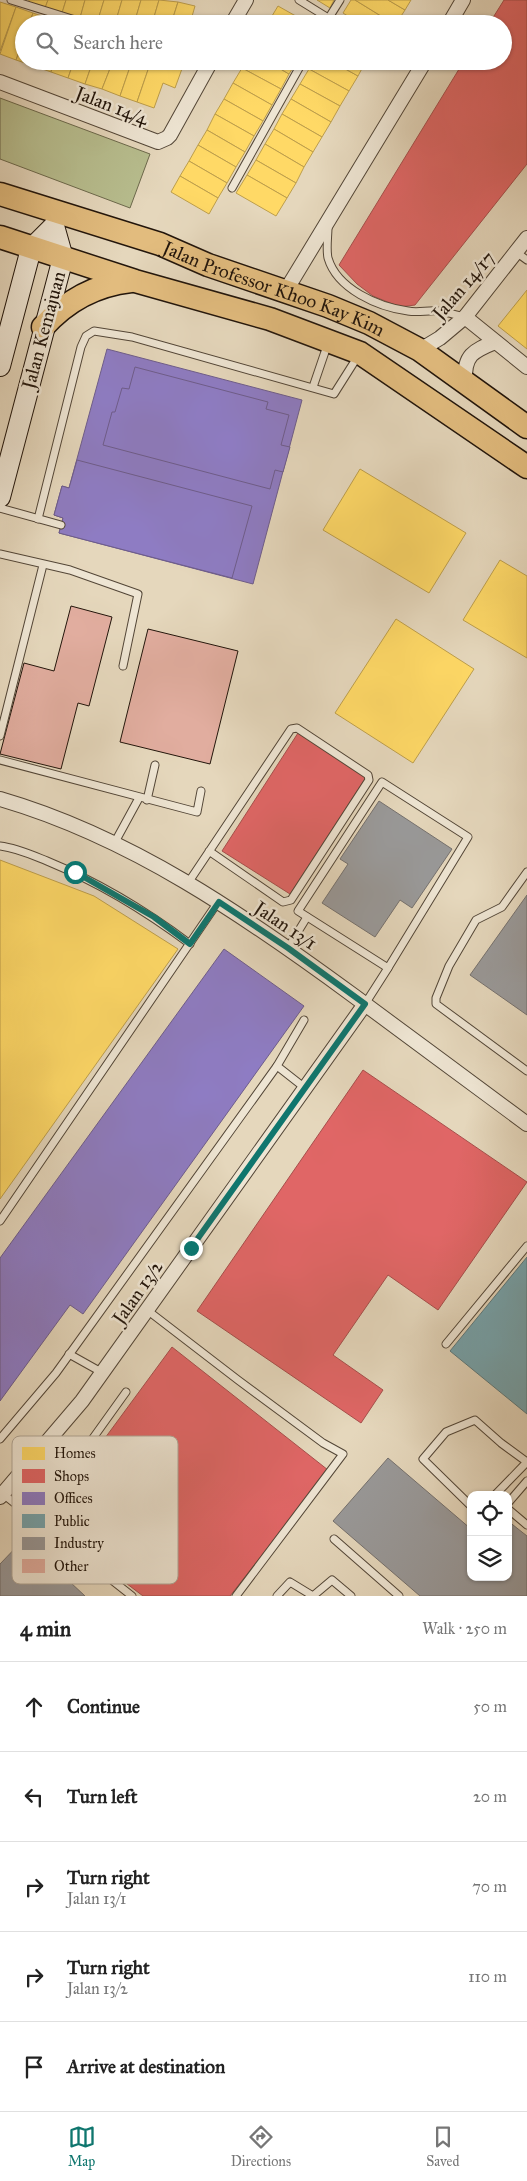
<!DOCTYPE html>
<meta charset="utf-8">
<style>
:root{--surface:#fff;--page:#f6f6f6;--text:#222;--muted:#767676;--line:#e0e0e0;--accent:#0f766e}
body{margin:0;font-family:"IM FELL Great Primer",serif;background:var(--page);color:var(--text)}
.controls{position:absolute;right:15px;bottom:15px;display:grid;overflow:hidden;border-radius:10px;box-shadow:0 1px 4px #0004}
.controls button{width:45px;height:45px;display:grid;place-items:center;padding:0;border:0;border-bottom:1px solid var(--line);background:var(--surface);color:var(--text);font:25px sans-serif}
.stop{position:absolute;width:15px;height:15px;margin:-11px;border:4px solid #0f766e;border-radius:50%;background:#fff}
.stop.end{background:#0f766e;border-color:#fff;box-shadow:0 1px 5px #0008}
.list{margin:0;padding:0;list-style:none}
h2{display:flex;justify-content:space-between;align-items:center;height:65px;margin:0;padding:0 20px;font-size:21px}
h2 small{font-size:16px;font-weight:400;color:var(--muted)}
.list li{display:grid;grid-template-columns:32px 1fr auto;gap:15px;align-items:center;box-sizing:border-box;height:90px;padding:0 20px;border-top:1px solid var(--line)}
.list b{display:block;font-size:19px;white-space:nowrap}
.list p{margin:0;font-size:16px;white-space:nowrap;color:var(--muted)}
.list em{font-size:16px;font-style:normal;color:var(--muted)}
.icon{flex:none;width:28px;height:28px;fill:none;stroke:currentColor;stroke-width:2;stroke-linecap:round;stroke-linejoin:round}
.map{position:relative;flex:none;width:527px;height:1596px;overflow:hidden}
.search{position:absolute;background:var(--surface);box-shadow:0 1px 4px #0004;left:15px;right:15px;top:15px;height:55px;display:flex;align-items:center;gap:12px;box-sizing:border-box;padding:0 18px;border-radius:28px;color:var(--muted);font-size:19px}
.sheet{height:515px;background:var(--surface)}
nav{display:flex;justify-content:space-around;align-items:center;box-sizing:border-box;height:70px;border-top:1px solid var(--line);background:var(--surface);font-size:14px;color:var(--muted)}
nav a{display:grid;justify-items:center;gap:2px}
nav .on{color:var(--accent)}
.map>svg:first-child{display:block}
</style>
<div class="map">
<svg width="527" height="1596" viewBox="0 0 527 1596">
<rect width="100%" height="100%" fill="#e5d7bc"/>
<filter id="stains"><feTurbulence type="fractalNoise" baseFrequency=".004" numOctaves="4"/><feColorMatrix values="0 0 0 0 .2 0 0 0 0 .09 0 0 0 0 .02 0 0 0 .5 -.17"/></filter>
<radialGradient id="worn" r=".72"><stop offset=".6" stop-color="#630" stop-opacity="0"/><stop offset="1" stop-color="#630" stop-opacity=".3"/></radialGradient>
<path fill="#b7bd8e" stroke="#6c694c" d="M0 98 150 154 130 208 0 159Z"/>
<g fill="#ffd966" stroke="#bd9e4b">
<path d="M29 0H48L45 8 28 4Z"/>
<path d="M48 0H66L62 13 45 8Z"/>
<path d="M66 0H85L80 18 62 13Z"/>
<path d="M85 0H104L97 23 80 18Z"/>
<path d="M104 0H122L115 24 97 23Z"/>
<path d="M122 0H141L134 24H115Z"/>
<path d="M141 0H159L152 24H134Z"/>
<path d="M159 0 178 2 171 24H152Z"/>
<path d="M317 0H334L330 8Z"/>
<path d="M351 0H355L394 24H360L343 13Z"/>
<path d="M355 0H388L405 10 396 24H394Z"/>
<path d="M388 0H411L405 10Z"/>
<path d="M0 2 16 7 0 51Z"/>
<path d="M178 2 195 6 191 20 200 24H171Z"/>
<path d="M278 6 310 24H273L269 21Z"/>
<path d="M16 7 33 13 29 24H24V39L16 60 0 54Z"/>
<path d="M33 13 50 19 48 24H29Z"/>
<path d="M24 39V61H35L34 66 16 60Z"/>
<path d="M35 61H54L51 72 34 66Z"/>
<path d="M54 61H74L68 78 51 72Z"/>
<path d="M74 61H93L85 84 68 78Z"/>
<path d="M93 61H113L102 89 85 84Z"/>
<path d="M113 61H132L120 96 102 89Z"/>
<path d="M132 61H151L137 102 120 96Z"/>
<path d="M151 61H170L183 66 175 88 163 83 154 108 137 102Z"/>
<path d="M246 61H267L289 74 281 89 242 68Z"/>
<path d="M267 61H297L289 74Z"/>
<path d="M313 61H331L358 76 349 91 309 69Z"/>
<path d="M331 61H366L358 76Z"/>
<path d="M242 68 281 89 272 105 233 83Z"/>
<path d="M309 69 349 91 340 106 300 84Z"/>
<path d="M233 83 272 105 263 121 224 99Z"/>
<path d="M300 84 340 106 331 122 291 99Z"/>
<path d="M224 99 263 121 254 136 215 114Z"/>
<path d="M291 99 331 122 322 137 282 114Z"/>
<path d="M215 114 254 136 245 152 207 130Z"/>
<path d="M282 114 322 137 313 152 274 129Z"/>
<path d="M274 129 313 152 304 167 265 144Z"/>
<path d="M207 130 245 152 236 167 198 145Z"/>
<path d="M265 144 304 167 296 183 256 160Z"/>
<path d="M198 145 236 167 227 183 189 161Z"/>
<path d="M256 160 296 183 287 198 247 175Z"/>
<path d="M189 161 227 183 218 198 180 176Z"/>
<path d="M247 175 287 198 276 216 236 193Z"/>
<path d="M180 176 218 198 209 214 171 192Z"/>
<path d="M527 290V349L498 326Z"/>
<path d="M360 469 466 533 429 593 323 530Z"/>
<path d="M500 560 527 576V658L463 620Z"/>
<path d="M396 619 474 669 413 763 335 713Z"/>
<path d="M0 860 94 896 178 949 0 1199Z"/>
</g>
<g fill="#e06666" stroke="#a74e4b">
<path d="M504 0H527V164L415 305 400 307 373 296 357 284 339 265 464 61H503V24H489Z"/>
<path d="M298 733 366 777 290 894 222 851Z"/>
<path d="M363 1070 527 1182 438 1310 388 1275 333 1355 383 1390 361 1423 197 1311Z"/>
<path d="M172 1347 328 1470 230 1596H143L44 1521Z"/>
</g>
<g fill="#8e7cc3" stroke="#6e5d8c">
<path d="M107 349 302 400 253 584 59 533 63 518 54 515 62 486 69 488Z"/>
<path d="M135 367 268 402 266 409 289 415 281 445 290 447 283 472 275 470 270 489 103 445 112 412H115L122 388 129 389Z"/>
<path d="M77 460 252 506 232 578 59 533 63 518 54 515 62 486 69 488Z"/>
<path d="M224 949 304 1006 83 1314 70 1305 0 1401V1258Z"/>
</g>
<path fill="#76a5af" stroke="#5d7a7e" d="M527 1257V1414L450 1351Z"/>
<g fill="#999" stroke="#75716e">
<path d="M379 801 452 849 412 908 400 900 375 937 322 903 348 864 340 859Z"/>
<path d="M527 895V1015L470 975Z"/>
<path d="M388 1458 471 1529V1577H508V1521L527 1536V1596H420L333 1521Z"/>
<path d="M24 1539 85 1596H0V1564Z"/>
</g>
<g fill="#e1ad9f" stroke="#22150b">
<path d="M71 606 112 617 89 706 78 703 61 769 0 754 24 663 54 671Z"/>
<path d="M148 629 238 651 210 764 120 742Z"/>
</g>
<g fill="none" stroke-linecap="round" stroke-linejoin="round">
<g stroke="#534637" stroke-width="9">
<g id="service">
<path d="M11 0 88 24"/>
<path d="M299 0 338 24"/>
<path d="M325 24 340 0"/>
<path d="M409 61 421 68"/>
<path d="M232 188 303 61"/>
<path d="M328 227C328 236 326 249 328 258 337 289 378 307 408 311 418 313 428 310 438 311 447 312 456 315 465 317"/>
<path d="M516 252 527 260"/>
<path d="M313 387 328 343"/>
<path d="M0 508 61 525"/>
<path d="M38 519 81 347 86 336 94 331 132 337 334 394 358 356"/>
<path d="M0 554 70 570 138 594 123 666"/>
<path d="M0 736 43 565"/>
<path d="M0 760 197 812 201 791"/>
<path d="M382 782 468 837 388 968 298 911Z"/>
<path d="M147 800 155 765"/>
<path d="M115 842 139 798"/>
<path d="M0 846C17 848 32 855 47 861 98 882 146 911 190 944"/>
<path d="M527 872 502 907 476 920 449 966 436 998V1004L527 1071"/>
<path d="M188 883 291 729 297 728 368 775 369 780 291 900 283 902 209 851"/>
<path d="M288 948 307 917"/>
<path d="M365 1004 388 968"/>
<path d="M304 1020 277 1066 305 1088"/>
<path d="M0 1221 218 902"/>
<path d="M147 1310 238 1380 323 1443 343 1454 236 1596"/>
<path d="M446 1344 527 1246"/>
<path d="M69 1354 103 1373"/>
<path d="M0 1439 56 1373 277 1066"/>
<path d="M3 1494 132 1596"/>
<path d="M495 1495 527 1462"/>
<path d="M508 1503 527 1481"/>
<path d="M471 1506 423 1459 446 1432 475 1420 501 1443 527 1462"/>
<path d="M508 1509 527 1525"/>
<path d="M35 1519 126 1392"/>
<path d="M334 1539 399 1596"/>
<path d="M277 1596 290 1582 313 1596 332 1580 351 1596"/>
</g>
</g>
<g stroke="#534637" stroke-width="16">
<g id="minor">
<path d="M232 24 246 0"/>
<path d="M449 24 463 0"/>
<path d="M0 82 158 142 167 138 170 135 211 61"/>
<path d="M285 292 425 61"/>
<path d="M465 317 527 367"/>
<path d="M420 350 440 338 465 317 527 238"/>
<path d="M465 381C464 355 473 351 495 342"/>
<path d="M0 799C131 837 245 916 354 996 412 1039 469 1081 527 1124"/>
<path d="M0 1497 82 1401 365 1004"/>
</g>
</g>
<g stroke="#22150b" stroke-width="22">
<path id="secondary" d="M0 366 31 249 54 226 63 258 0 497"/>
</g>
<g stroke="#22150b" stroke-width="25">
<g id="primary">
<path id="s1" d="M0 194 160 244 208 265 328 306 369 323 420 350 527 427"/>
<path d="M0 237 135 281 270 319 360 353 527 467"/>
<path d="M43 327C67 300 95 285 131 281"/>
</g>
</g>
<use href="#service" stroke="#eee5d3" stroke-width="7"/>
<use href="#minor" stroke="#eee5d3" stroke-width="14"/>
<use href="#secondary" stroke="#eee5d3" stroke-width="20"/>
<use href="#primary" stroke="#e2bc7e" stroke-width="22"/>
</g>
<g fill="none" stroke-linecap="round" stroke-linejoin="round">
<path stroke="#0f766e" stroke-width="6" d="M75 872 154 917 190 944 219 902 288 948 365 1004 191 1248"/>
</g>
<g text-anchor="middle" stroke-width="5" stroke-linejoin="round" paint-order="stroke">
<g font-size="19" fill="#22150b" stroke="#eee5d3">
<text transform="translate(112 105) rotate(21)" y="7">Jalan 14/4</text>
<text transform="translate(463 285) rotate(-49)" y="7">Jalan 14/17</text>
<text dy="7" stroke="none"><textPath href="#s1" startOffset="290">Jalan Professor Khoo Kay Kim</textPath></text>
<text transform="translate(43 330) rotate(-75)" y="7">Jalan Kemajuan</text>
<text transform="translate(286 925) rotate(34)" y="7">Jalan 13/1</text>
<text transform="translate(137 1292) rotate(-55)" y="7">Jalan 13/2</text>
</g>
</g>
<rect x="12" y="1436" width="166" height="148" rx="8" fill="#eee5d3" stroke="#b1a797" stroke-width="1"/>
<rect x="22" y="1447" width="23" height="13" fill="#ffd966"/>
<rect x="22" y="1469" width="23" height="14" fill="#e06666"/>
<rect x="22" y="1492" width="23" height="13" fill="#8e7cc3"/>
<rect x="22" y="1514" width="23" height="14" fill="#76a5af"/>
<rect x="22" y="1537" width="23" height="13" fill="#999"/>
<rect x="22" y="1559" width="23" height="14" fill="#e1ad9f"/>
<g font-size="14" fill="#22150b">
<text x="54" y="1458">Homes</text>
<text x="54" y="1481">Shops</text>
<text x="54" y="1503">Offices</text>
<text x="54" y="1526">Public</text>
<text x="54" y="1548">Industry</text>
<text x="54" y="1571">Other</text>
</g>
<rect width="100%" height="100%" filter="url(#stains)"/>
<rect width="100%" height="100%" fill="url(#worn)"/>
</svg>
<div class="controls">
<button><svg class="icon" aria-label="locate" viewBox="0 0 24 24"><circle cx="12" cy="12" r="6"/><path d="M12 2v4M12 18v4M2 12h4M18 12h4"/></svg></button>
<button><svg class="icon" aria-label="layers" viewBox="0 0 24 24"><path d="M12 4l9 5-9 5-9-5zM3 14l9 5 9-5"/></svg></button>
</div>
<div class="stop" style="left:75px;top:872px"></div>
<div class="stop end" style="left:191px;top:1248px"></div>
<div class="search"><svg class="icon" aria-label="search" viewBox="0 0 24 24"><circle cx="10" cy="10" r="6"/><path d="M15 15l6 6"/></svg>Search here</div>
</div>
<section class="sheet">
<h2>4 min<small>Walk · 250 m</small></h2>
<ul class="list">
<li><svg class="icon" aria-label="ahead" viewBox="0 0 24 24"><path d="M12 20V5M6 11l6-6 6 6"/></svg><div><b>Continue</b></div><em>50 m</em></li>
<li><svg class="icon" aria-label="left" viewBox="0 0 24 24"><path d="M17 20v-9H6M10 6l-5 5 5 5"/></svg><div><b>Turn left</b></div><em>20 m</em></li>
<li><svg class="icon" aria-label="right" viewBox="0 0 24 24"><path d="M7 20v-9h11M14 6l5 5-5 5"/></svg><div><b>Turn right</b><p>Jalan 13/1</p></div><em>70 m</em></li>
<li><svg class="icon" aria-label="right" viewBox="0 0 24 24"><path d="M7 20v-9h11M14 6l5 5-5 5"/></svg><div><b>Turn right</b><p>Jalan 13/2</p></div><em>110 m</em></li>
<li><svg class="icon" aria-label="arrive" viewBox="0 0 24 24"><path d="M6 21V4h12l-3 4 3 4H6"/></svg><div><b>Arrive at destination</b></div></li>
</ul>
</section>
<nav>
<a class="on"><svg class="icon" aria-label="map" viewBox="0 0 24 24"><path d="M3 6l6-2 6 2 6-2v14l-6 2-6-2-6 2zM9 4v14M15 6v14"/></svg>Map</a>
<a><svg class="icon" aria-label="directions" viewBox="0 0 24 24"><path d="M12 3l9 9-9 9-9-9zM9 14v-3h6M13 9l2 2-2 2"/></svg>Directions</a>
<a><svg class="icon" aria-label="saved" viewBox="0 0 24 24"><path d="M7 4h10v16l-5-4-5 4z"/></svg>Saved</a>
</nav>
